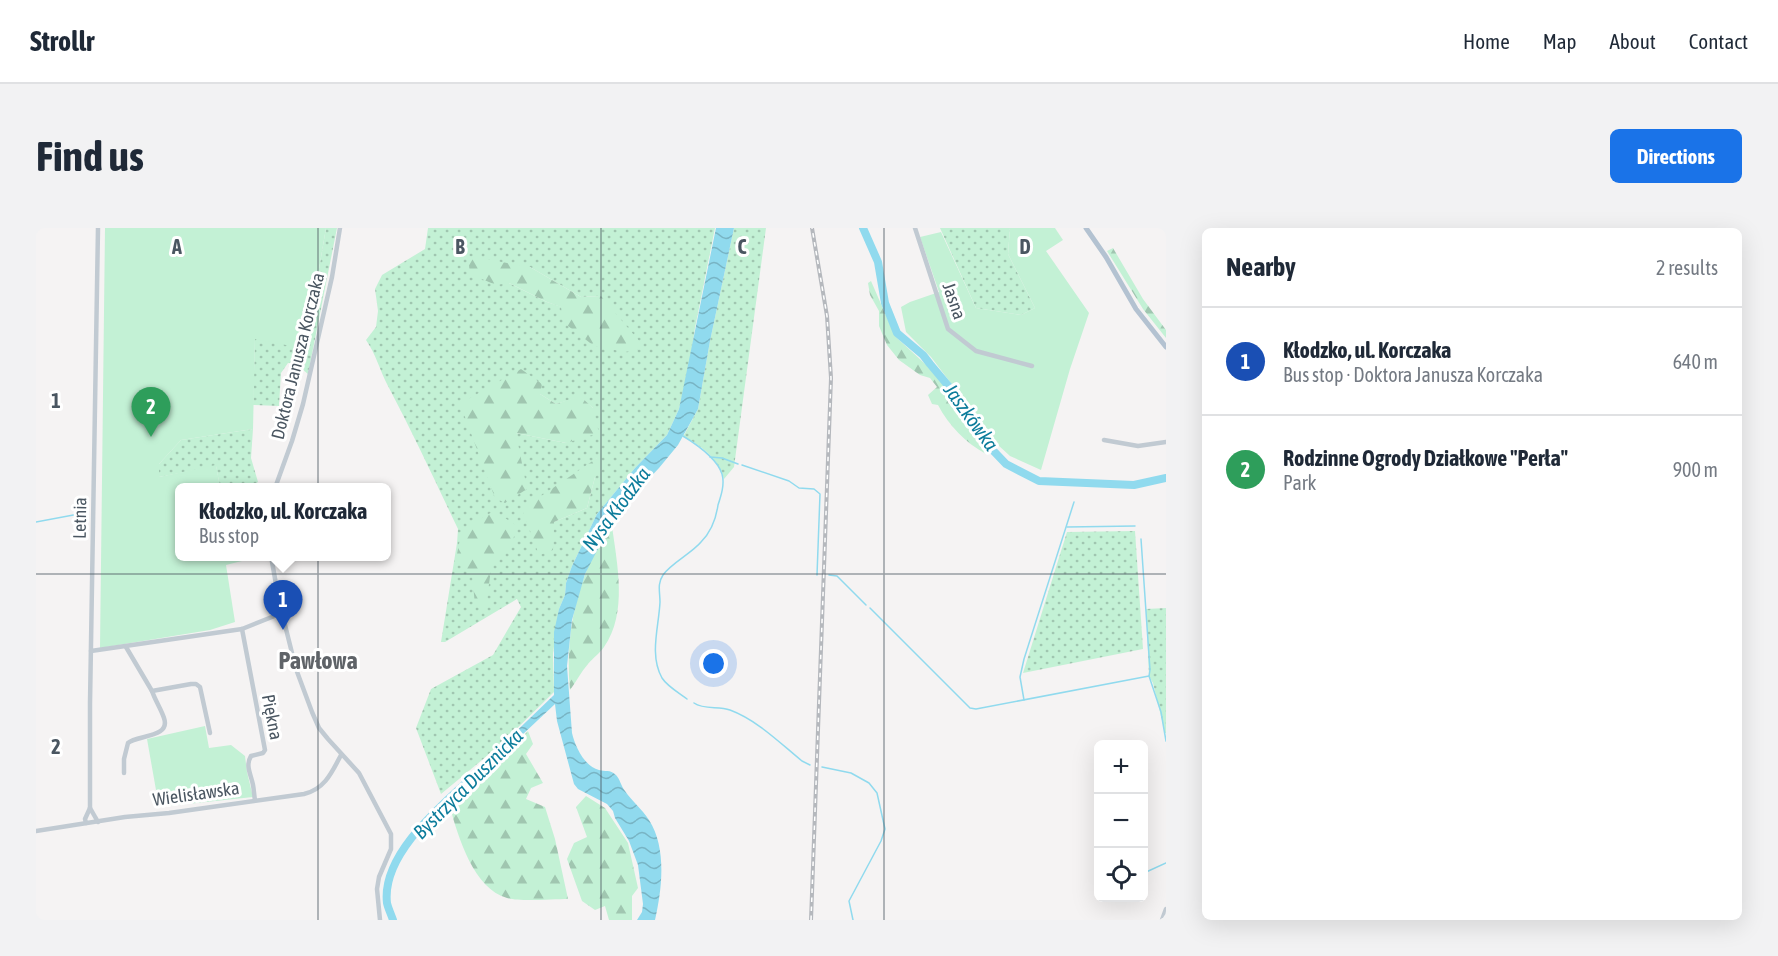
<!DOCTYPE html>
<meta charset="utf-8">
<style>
:root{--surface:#fff;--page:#f2f2f3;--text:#1f2937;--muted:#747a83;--line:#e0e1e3;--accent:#1a73e8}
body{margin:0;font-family:"Asap Condensed",sans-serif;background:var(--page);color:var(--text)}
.controls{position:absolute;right:18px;bottom:18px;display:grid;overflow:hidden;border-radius:9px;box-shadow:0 6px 24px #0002}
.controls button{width:54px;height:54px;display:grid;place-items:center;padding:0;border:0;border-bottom:2px solid var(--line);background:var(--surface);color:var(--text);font:30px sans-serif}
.you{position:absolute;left:678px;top:436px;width:21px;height:21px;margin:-15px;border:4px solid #fff;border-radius:50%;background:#1a73e8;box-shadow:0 0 0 9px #1a73e833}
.badge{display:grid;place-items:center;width:39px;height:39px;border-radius:50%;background:var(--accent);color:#fff;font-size:20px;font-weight:700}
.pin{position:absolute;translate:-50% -50px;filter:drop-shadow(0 2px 3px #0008)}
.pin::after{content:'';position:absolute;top:32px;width:21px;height:18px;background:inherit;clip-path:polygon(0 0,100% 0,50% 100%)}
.popup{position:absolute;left:139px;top:255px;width:216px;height:78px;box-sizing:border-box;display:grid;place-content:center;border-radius:9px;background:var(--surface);filter:drop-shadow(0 2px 4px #0005);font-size:20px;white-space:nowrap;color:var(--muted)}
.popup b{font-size:22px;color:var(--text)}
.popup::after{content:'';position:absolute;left:50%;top:100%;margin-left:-12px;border:12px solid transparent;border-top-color:var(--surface)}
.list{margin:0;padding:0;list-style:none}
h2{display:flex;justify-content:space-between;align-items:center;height:78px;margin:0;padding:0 24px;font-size:26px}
h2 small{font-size:20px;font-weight:400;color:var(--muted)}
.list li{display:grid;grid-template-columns:39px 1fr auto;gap:18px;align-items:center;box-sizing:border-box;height:108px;padding:0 24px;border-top:2px solid var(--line)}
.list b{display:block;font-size:22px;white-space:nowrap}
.list p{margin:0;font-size:20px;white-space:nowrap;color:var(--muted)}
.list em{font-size:20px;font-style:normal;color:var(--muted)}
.icon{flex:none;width:33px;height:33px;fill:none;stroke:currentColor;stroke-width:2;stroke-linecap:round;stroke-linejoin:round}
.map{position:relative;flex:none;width:1130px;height:692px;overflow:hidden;border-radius:9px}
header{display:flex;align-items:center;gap:36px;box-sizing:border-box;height:84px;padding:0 30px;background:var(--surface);border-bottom:2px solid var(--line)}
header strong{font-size:28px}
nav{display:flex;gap:33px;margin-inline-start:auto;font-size:21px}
.intro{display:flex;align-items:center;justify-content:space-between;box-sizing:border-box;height:144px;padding:0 36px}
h1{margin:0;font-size:42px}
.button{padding:15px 27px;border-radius:9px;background:var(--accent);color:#fff;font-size:21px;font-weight:700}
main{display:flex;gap:36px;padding:0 36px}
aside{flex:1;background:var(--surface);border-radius:9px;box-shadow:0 6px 24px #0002}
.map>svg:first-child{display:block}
</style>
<header>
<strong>Strollr</strong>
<nav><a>Home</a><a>Map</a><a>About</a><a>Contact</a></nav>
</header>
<div class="intro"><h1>Find us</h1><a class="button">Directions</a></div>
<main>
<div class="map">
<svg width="1130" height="692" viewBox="0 0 1130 692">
<defs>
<pattern id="grass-dots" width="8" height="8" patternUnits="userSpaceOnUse" patternTransform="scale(1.5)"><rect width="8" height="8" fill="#c3f1d5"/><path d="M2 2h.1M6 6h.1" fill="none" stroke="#a0c6b0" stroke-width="1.8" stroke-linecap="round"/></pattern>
<pattern id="forest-firs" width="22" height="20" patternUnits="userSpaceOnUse" patternTransform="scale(1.5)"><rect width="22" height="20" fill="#c3f1d5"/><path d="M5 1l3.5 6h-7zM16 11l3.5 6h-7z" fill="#a0c6b0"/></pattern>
<pattern id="water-waves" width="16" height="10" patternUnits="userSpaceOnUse" patternTransform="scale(1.5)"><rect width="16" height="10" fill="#90daee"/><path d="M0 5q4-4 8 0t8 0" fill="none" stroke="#78b4c4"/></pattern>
</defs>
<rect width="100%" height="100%" fill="#f5f3f3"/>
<g fill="url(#grass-dots)" fill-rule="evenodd">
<path d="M290 0H301L272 146 260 136 252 135 245 145 243 178 217 177 219 110 276 82Z"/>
<path d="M392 0H679L659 100 654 134 643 181 631 207 599 240 561 286 536 338 530 355 529 367 523 381 517 426 518 464 464 517 405 566 380 500 395 461 457 427 485 379 481 371 409 414H405L421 315 422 301C399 253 377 205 352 158 344 143 340 126 330 112L340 99 342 83 339 61 346 47 389 21ZM494 39 545 69 565 68 526 79 511 74 473 55ZM504 166 520 176 544 169 557 180 530 215 480 205ZM561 230 559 249 551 280 518 294Z"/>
<path d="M698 0H730L698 239 688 251C684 232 664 216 647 209L662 181 674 113Z"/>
<path d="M904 0H974L972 26 999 80 985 87 940 80Z"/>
<path d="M217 201 215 230 222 254 213 259H184L180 238 123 249V236L145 212Z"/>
<path d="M1099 303 1107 421 987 445 1031 304Z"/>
<path d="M1130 380V505H1129L1117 455 1113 448 1110 381Z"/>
</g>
<g fill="url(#forest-firs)">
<path d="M1077 20 1107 71 1130 102V110L1107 81 1071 23Z"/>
<path d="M432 28 494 39 545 69 565 68 609 120 589 124 558 118 527 94 525 79 511 74 473 55 460 57 434 46Z"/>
<path d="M835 53 855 99 861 110 900 146 920 173 930 194 944 213 950 226C930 215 913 198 902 177L896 176 892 167 901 159 894 150 884 147 863 132 851 117 843 98V83L834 67 832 55Z"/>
<path d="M485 141 506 156 504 166 520 176 544 168 557 180 563 205 530 215 480 205 491 261 469 275 459 270 426 181 427 174Z"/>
<path d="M561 230 570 238 559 249 551 280 518 294 517 322 503 327 486 281Z"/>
<path d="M458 283 480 297 476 319 456 334 450 378 439 377 436 346 420 331 426 301Z"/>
<path d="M576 298C581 336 592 385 568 419 564 425 557 430 552 436 545 444 540 454 534 462 530 424 535 383 549 347 555 329 566 313 576 298Z"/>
<path d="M492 503 497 516 490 526 507 555 495 560 490 571 509 579 519 611 532 671C517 671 484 674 471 670 438 661 422 609 414 579Z"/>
<path d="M550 568 569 580 592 615 602 660 596 668V692H573L569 678 559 682 546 673 531 631 538 615 551 609 540 579Z"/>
</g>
<g fill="#c3f1d5">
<path d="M69 0H290L276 82 255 118 219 111 217 201 145 212 123 236V249L180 237 184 259H190L144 260V328L207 329 206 333 190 337 199 394 174 402 64 420Z"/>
<path d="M974 0H1019L1027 12 1010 23 1053 85 1034 141 1005 242 974 228 962 217 895 129 870 104 865 79 874 74 903 64 884 9 905 4 940 80 985 87 999 80 972 26Z"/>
<path d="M169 498 173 520 195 517 209 528 211 544 217 569 123 579 111 511Z"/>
</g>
<path fill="url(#water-waves)" d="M680 0H698L674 113 662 181 642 217 623 240 593 272 564 317 549 346 536 392 531 438 536 505C539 518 548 538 563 542 569 544 574 541 580 547 584 551 585 558 589 563 596 573 606 581 613 592 631 620 626 661 619 692H601L606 684 607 676 602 637 593 613 579 590 577 583 571 576 542 561 538 556 521 493 519 476 436 554V546L518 467V404L523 381 529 367 530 355 536 338 561 286 599 240 631 207 643 181Z"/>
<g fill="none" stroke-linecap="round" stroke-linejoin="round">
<g stroke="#90daee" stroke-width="1.5">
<path d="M647 208C660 216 681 230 686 246 689 256 685 268 682 277 680 291 675 304 665 314 656 325 634 336 627 347 621 356 624 364 624 374 623 398 613 427 626 450 631 458 643 465 651 471"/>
<path d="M674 229 686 230 702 236"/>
<path d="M706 237 753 253 763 260 778 261 784 266 781 347"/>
<path d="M0 294 48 285"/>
<path d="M1031 299 1099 298"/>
<path d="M793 347 801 348 830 377"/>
<path d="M834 380 934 480 940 481 1113 448 1114 442 1105 311"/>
<path d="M1113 448 1125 484 1130 513"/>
<path d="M988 472 984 449 988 431 1038 274"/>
<path d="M658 475C668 482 682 478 694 482 721 492 744 515 766 533L774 537"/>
<path d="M786 539 815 545 833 555 841 565 849 601 845 613 813 673 817 692"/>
<path d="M1108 645 1130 635"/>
</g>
<g stroke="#90daee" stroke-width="8">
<path d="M827 0 842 34 849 75 861 105 887 127 894 136 925 173 948 213 970 236 1003 253 1098 257 1130 250"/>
<path d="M357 692C355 686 352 680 351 675 345 624 411 573 444 542"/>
</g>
<g stroke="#c1cad2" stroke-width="4.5">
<path d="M879 0 912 101 940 123 996 138"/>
<path d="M1068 212 1102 218 1130 214"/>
<path d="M239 260 256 213 267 176 296 49 304 0"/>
<path d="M235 328 243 373 260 441 276 484 283 500 292 511 323 545 355 606V621L343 649 341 661 344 692"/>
<path d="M206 401 229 522 227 525 215 528C209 538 215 546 217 557 218 562 218 567 219 572"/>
<path d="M90 419 116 463 155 456H160L164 459 174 505"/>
<path d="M55 423 206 401 246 385"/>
<path d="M88 545V531L92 515C101 507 135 510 128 490 125 481 119 472 116 463"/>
<path d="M54 580 62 594"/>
<path d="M50 595 49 591 54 580V475L62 0"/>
<path d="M0 603 89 589 133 585 268 566C289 561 296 544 305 527"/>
<path d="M1126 692 1130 681"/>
</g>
<path stroke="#b3c2d1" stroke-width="5" d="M1050 0 1070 29 1100 81 1130 119"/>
<g stroke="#b5b8bd" stroke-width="4">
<path id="rail" d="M775 692 795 150 791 88 776 0"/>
</g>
<use href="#rail" stroke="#fff" stroke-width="1.5" stroke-dasharray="4.5" stroke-linecap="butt"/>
</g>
<path fill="none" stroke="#4a5661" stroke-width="1.5" stroke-opacity="0.55" d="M282 0V692M565 0V692M848 0V692M0 346H1130"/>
<g text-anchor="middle" stroke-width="6" stroke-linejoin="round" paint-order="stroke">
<g font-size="18" fill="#4a5661" stroke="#fff">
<text transform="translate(918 73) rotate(71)" y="6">Jasna</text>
<text transform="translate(262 128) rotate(-76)" y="6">Doktora Janusza Korczaka</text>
<text transform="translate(44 290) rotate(-89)" y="6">Letnia</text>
<text transform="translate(236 489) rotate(79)" y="6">Piękna</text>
<text transform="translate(160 566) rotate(-8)" y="6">Wielisławska</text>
</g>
<g font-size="20" font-style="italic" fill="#0c7c9b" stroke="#fff">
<text transform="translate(935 189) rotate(54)" y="7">Jaszkówka</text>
<text transform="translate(580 281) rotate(-53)" y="7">Nysa Kłodzka</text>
<text transform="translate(432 556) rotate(-45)" y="7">Bystrzyca Dusznicka</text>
</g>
<g font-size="24" font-weight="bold" fill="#5f6368" stroke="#fff">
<text x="282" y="441">Pawłowa</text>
</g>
</g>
<g font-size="20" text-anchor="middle" font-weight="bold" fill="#4a5661" stroke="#fff" stroke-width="6" stroke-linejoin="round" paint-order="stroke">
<text x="141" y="26">A</text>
<text x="424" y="26">B</text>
<text x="706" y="26">C</text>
<text x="989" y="26">D</text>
<text x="20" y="180">1</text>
<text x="20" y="526">2</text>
</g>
</svg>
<div class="controls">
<button>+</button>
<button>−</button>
<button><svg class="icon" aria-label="locate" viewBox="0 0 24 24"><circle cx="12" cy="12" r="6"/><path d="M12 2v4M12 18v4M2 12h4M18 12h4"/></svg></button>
</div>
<div class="you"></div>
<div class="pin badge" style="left:247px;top:402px;background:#1a4fb4">1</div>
<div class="popup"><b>Kłodzko, ul. Korczaka</b>Bus stop</div>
<div class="pin badge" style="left:115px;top:209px;background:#2e9e5b">2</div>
</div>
<aside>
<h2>Nearby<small>2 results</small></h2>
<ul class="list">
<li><span class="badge" style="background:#1a4fb4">1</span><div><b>Kłodzko, ul. Korczaka</b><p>Bus stop · Doktora Janusza Korczaka</p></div><em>640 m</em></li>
<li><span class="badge" style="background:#2e9e5b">2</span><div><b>Rodzinne Ogrody Działkowe &quot;Perła&quot;</b><p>Park</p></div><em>900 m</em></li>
</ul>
</aside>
</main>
